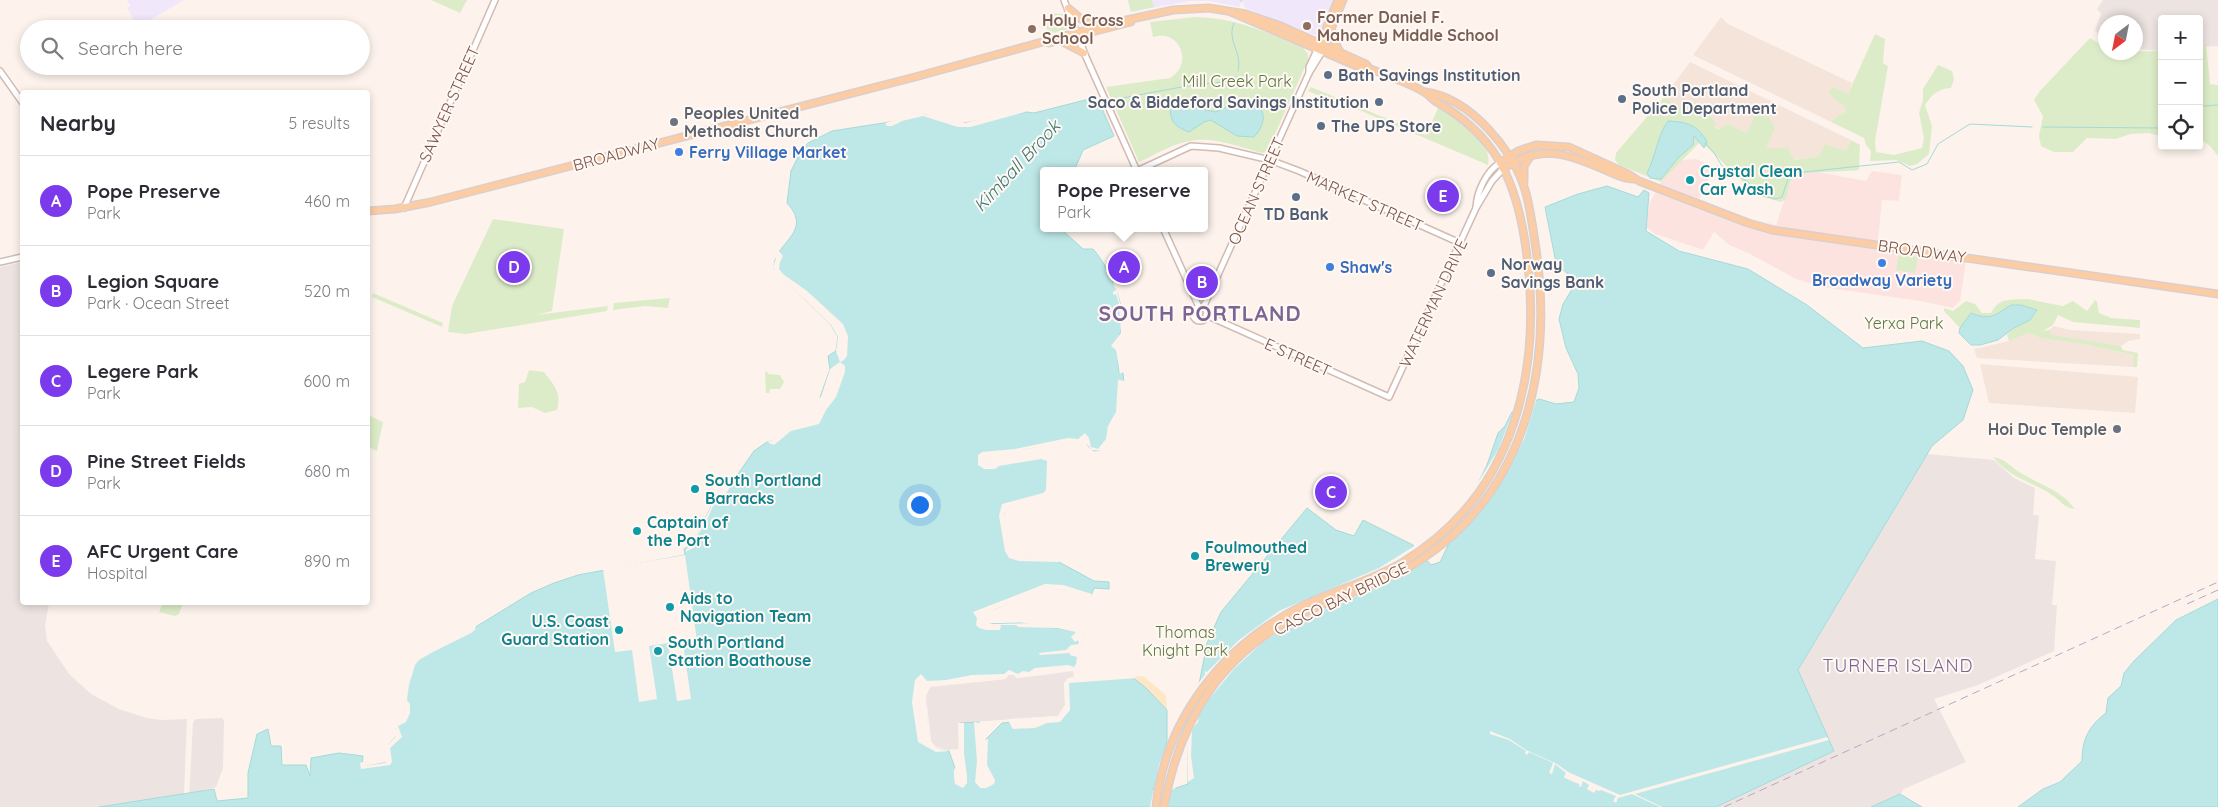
<!DOCTYPE html>
<meta charset="utf-8">
<style>
:root{--surface:#fff;--page:#f7f7f7;--text:#2b2b33;--muted:#7c7c81;--line:#e1e1e2;--accent:#7c3aed}
body{margin:0;font-family:Quicksand,sans-serif;background:var(--page);color:var(--text)}
.controls{position:absolute;right:15px;top:15px;display:grid;overflow:hidden;border-radius:5px;box-shadow:0 2px 8px #0003}
.controls button{width:45px;height:45px;display:grid;place-items:center;padding:0;border:0;border-bottom:1px solid var(--line);background:var(--surface);color:var(--text);font:25px sans-serif}
.compass{position:absolute;left:2098px;top:15px;width:45px;height:45px;border-radius:50%;background:var(--surface);box-shadow:0 2px 8px #0003;rotate:212deg}
.you{position:absolute;left:919px;top:504px;width:18px;height:18px;margin:-12px;border:4px solid #fff;border-radius:50%;background:#1a73e8;box-shadow:0 0 0 8px #1a73e833}
.badge{display:grid;place-items:center;width:32px;height:32px;border-radius:50%;background:var(--accent);color:#fff;font-size:16px;font-weight:700}
.pin{position:absolute;translate:-50% -50%;border:2px solid #fff;box-shadow:0 1px 5px #0006}
.popup{position:absolute;left:1040px;top:167px;width:168px;height:65px;box-sizing:border-box;display:grid;place-content:center;border-radius:5px;background:var(--surface);filter:drop-shadow(0 1px 4px #0005);font-size:16px;white-space:nowrap;color:var(--muted)}
.popup b{font-size:19px;color:var(--text)}
.popup::after{content:'';position:absolute;left:50%;top:100%;margin-left:-10px;border:10px solid transparent;border-top-color:var(--surface)}
.list{margin:0;padding:0;list-style:none}
h2{display:flex;justify-content:space-between;align-items:center;height:65px;margin:0;padding:0 20px;font-size:21px}
h2 small{font-size:16px;font-weight:400;color:var(--muted)}
.list li{display:grid;grid-template-columns:32px 1fr auto;gap:15px;align-items:center;box-sizing:border-box;height:90px;padding:0 20px;border-top:1px solid var(--line)}
.list b{display:block;font-size:19px;white-space:nowrap}
.list p{margin:0;font-size:16px;white-space:nowrap;color:var(--muted)}
.list em{font-size:16px;font-style:normal;color:var(--muted)}
.icon{flex:none;width:28px;height:28px;fill:none;stroke:currentColor;stroke-width:2;stroke-linecap:round;stroke-linejoin:round}
.map{position:relative;flex:none;width:2218px;height:807px;overflow:hidden}
.search{position:absolute;background:var(--surface);box-shadow:0 2px 8px #0003;left:20px;top:20px;width:350px;height:55px;display:flex;align-items:center;gap:12px;box-sizing:border-box;padding:0 18px;border-radius:28px;color:var(--muted);font-size:19px}
.panel{position:absolute;background:var(--surface);box-shadow:0 2px 8px #0003;left:20px;top:90px;width:350px;height:515px;border-radius:5px}
.map>svg:first-child{display:block}
</style>
<div class="map">
<svg width="2218" height="807" viewBox="0 0 2218 807">
<rect width="100%" height="100%" fill="#fdf3ec"/>
<g fill="#f5e4da">
<path d="M1721 17 1728 24 1852 83 1848 94 1831 96 1845 107 1846 112 1837 116 1831 122 1693 55Z"/>
<path d="M1690 62 1851 140 1846 151 1794 160 1766 148 1747 133 1728 124 1722 129 1714 127 1695 101 1693 105 1682 108 1664 97Z"/>
<path d="M2054 326 2069 330 2140 334V339L2128 341 2121 346 2064 338 2051 335 2049 330Z"/>
<path d="M2029 333 2040 338 2082 344 2134 355V365L2133 367 1977 358 1974 349 2009 341Z"/>
<path d="M1980 364 2138 377 2135 413 1989 403Z"/>
</g>
<path fill="#fde3e0" d="M1696 159 1706 163 1711 173 1699 199 1751 219 1776 225 1790 183 1798 175 1818 172 1866 181 1872 171 1902 175 1899 201 1882 200 1878 241 1967 254 1960 301 1953 308 1920 301 1822 287 1796 279 1748 253 1729 245 1714 232 1703 250 1655 234 1646 227 1650 202 1661 182 1682 160Z"/>
<g fill="#ede4e1">
<path d="M2103 0H2218V46L2199 47V19H2162V51L2136 49V22H2106L2105 43 2095 30 2101 14 2097 9Z"/>
<path d="M22 262V602L49 603 45 626 47 641 69 674 91 694 119 709 147 718 161 720 187 719 184 794 99 807H0V267Z"/>
<path d="M1927 454 1994 460 2014 478 2035 488 2033 515H2039L2035 559 2056 561 2052 605H2057L2054 651 1978 685 1934 699 1966 762 1904 789 1900 794 1871 807H1715L1834 751 1798 671Z"/>
<path d="M1073 671 1074 677 1068 678 1064 683 1065 705 1058 716 959 723V749L949 750 935 746 931 741 926 696 930 687 1005 679 1009 675H1014L1017 678Z"/>
<path d="M222 718 224 721 223 768 216 787 192 793 189 800 193 722 196 719Z"/>
</g>
<g fill="#f0e8fa">
<path d="M127 0H184L138 27 127 8 130 6Z"/>
<path d="M1128 0H1334L1319 35H1315L1245 8 1242 2 1239 7 1210 1H1189L1131 12Z"/>
</g>
<g fill="#ddecc8">
<path d="M431 0H467L460 13Z"/>
<path d="M1128 0H1152L1154 7 1131 12Z"/>
<path d="M1050 13 1063 14 1068 29 1049 34 1046 27Z"/>
<path d="M1195 17C1237 18 1266 32 1303 48L1308 54V60L1267 152 1262 153C1239 147 1213 136 1190 141 1172 144 1155 155 1139 162L1106 87 1170 78C1194 64 1180 29 1153 37L1150 22Z"/>
<path d="M1875 34 1885 39 1883 63 1888 66 1875 141 1876 152 1894 155 1922 148 1924 138 1919 113 1923 100V89L1938 65 1952 71 1954 79 1951 88C1938 89 1932 94 1925 105L1932 126 1929 154 1917 164 1910 166 1896 160 1870 161 1871 151 1866 145 1864 138 1831 122 1837 116 1846 112 1845 107 1831 96 1829 91 1833 87 1848 94Z"/>
<path d="M2090 38 2105 47 2106 52 2162 51V136L2148 133 2131 134 2115 139 2087 138 2073 152H2054L2041 146 2039 136 2043 116 2034 100 2040 91Z"/>
<path d="M2206 45 2210 84 2218 85V156L2210 146 2199 138V47Z"/>
<path d="M1311 87 1426 135 1439 106C1456 118 1494 141 1488 165L1352 107 1351 109 1308 91Z"/>
<path d="M1664 97 1682 108 1693 105 1695 101 1716 123 1714 127 1719 129 1728 124 1747 133 1756 114 1769 117 1775 128 1766 148H1788L1794 160 1819 156 1825 144 1846 151 1851 140 1860 145 1859 170C1846 172 1802 171 1795 177 1788 182 1789 191 1786 199L1781 202 1756 195 1701 141 1661 182 1619 165 1615 160 1616 153Z"/>
<path d="M493 219 564 229 552 311 536 315 608 306 607 311 466 334 448 332 452 306Z"/>
<path d="M1899 254 1918 257 1915 273 1896 270Z"/>
<path d="M1188 268 1215 269 1202 298 1200 296Z"/>
<path d="M373 293 443 323 442 327 372 297Z"/>
<path d="M670 298 668 308 645 306 613 310 614 303Z"/>
<path d="M2027 299 2063 306 2073 301 2087 311 2095 300 2097 302 2099 313 2111 318 2140 320V328L2073 322 2058 315 2053 325 2043 331 2049 330 2052 335 2121 346 2123 350 2138 353 2137 367H2133L2134 355 2082 344 2040 338 2029 333 2009 341 2007 335 2014 328 2030 320 2037 310H2004L1998 314 1983 318 1971 313 1960 328 1944 311V308L1953 311 1966 301 1975 304 1982 313H1991C1999 297 2011 300 2027 299Z"/>
<path d="M529 370 544 372C554 385 562 393 557 410L545 413 532 407 518 408 519 384 525 382Z"/>
<path d="M767 371 768 374 780 375 784 382 780 389H770L769 393H766L765 373Z"/>
<path d="M368 415 383 422 377 451 368 447Z"/>
<path d="M1993 457C2004 458 2010 466 2019 472 2040 485 2060 489 2075 509 2064 508 2061 501 2052 495 2029 480 2013 480 1993 457Z"/>
<path d="M163 603V602L183 603 179 614 175 616 159 612Z"/>
</g>
<path fill="#fde7c6" d="M1143 676 1166 695 1167 710 1163 715 1125 677Z"/>
<g fill="#bee8e7" stroke="#a4dad9">
<path d="M1097 97 1114 136 1083 150 1074 171H1044V228H1060L1083 249H1093C1111 269 1133 318 1116 342L1119 372 1123 373C1126 394 1121 412 1109 429L1110 434 1102 450 1094 451 1088 446 1085 438 985 456 981 460 992 465 1049 457 1047 494 1003 507 1011 554 1021 558 1059 559V562L1094 581 1109 582V589L1094 588 1091 596 1066 590 1045 587 984 614 982 624 1021 623 1076 631 1083 636 1076 667 1017 676 1013 673 1004 677 925 687 928 740 933 747 949 751 960 782V723L979 722 981 780H986L985 740 1002 723 1058 718 1067 707 1068 682 1131 676 1147 689 1167 710V741L1153 790 1176 788 1188 784V741L1207 643 1221 612 1307 508 1336 530 1354 536 1363 520 1413 545 1431 565 1440 562 1487 465 1498 433 1505 426 1512 412 1539 399 1556 404 1574 402 1579 388 1578 374 1566 348 1559 319 1563 304 1571 291V277L1556 263 1545 207 1578 194 1607 186 1638 197 1644 190 1649 193 1646 231 1679 251 1748 269 1807 305 1863 348 1922 341 1949 351 1963 366 1973 390 1963 420 1932 446 1798 670 1834 751 1716 807H99L214 789 217 801 248 798V773L257 734 268 729 271 746H281L282 765H306L310 776 311 758 339 753 363 756 362 767 389 762V744L398 734 396 728 405 716 409 672 417 659 451 642 531 593 554 583 578 575 685 555 684 549 691 545 714 501 724 494 754 451 767 442 777 440 791 429 812 420 830 369 828 356 836 351 838 337 831 325 774 269C772 243 815 233 787 203L791 171 801 151 808 143 832 131 896 121 923 114 958 124 1027 112 1034 113Z"/>
<path d="M1245 98C1267 105 1268 122 1254 137L1237 136 1211 120 1204 122 1189 132C1176 127 1171 123 1170 110L1177 104 1216 112Z"/>
<path d="M1668 121C1687 122 1698 125 1707 142L1704 148 1694 136 1693 145 1679 157 1661 179 1650 178 1647 173C1656 156 1657 136 1668 121Z"/>
<path d="M2011 305H2021L2037 310 2030 320 2014 328 1998 340 1980 345H1971L1959 333 1960 328 1971 313C1991 321 1995 315 2011 305Z"/>
<path d="M2218 599V807H2018L2043 789 2060 782 2082 761C2082 739 2089 726 2106 713L2108 698 2121 686 2124 673 2134 661 2176 620Z"/>
<path d="M1900 794 1922 807H1871Z"/>
</g>
<g fill="#fdf3ec">
<path d="M1024 110 1025 112 970 127H958L923 116 902 121 892 126H887L885 123 920 113 965 123 992 116Z"/>
<path d="M778 250 783 256 780 262 779 269 783 274 807 291 843 324 848 336 847 356 844 360 840 362 836 351 838 337 831 325 775 271 773 267 776 258 774 257Z"/>
<path d="M1115 282 1124 320V330L1118 343 1121 370 1123 372 1120 374 1116 350 1111 346 1121 333 1119 304 1116 294 1113 295V292L1116 290 1113 283Z"/>
<path d="M840 362 845 366V372L836 397 826 410 819 424 791 431 774 445 767 442 776 439 791 428 808 420 805 414 809 402 821 397 830 369Z"/>
<path d="M1118 380 1126 381 1122 414 1112 429 1111 437 1103 451 1092 450 1084 441 1078 444 1066 443 1027 449 984 461 991 463 1041 455 1050 456 1053 460 1049 496 1006 508 1007 512 1004 513 1008 522 1011 549 1014 554 1023 557 1062 558 1059 562 1019 561 1009 558 1005 551 999 516 1002 504 1043 493 1046 490 1047 461 1041 459 999 466 995 469H984L978 465V455L982 452 1015 449 1068 438 1078 439 1085 433 1089 438 1091 447 1098 449 1106 439 1108 426 1116 412Z"/>
<path d="M1537 397 1525 437 1509 470 1486 503 1446 545 1472 492 1498 450 1514 409Z"/>
<path d="M739 472 724 497 713 506 705 524 698 534 693 548 685 552 702 524 714 501Z"/>
<path d="M1416 545 1428 559 1384 585 1313 614 1288 626 1262 643 1234 669 1210 698 1199 715 1198 722 1192 729 1191 756 1194 778 1188 782 1187 739 1185 740 1195 687 1205 675V671L1207 672 1239 640 1279 611 1379 568Z"/>
<path d="M685 555 697 641 683 643 691 699 677 701 668 643 649 646 657 699 639 702 632 650 615 652 603 569Z"/>
<path d="M1045 584 1063 585 1092 594 1091 598 1063 590 1046 589 996 609 985 616 984 622 993 624 1043 623 1078 629 1084 634 1077 668 1058 673 1017 678 1014 675H1009L1005 679 930 687 926 695 929 739 935 747 949 751 936 752 918 742 912 702 915 680 921 674 927 681 946 680 972 675 1004 674 1009 670 1018 674 1023 671 1029 672 1035 668 1068 665 1074 667 1076 664 1077 657 1070 655V653L1040 655 1039 653 1066 650 1071 645 1079 644 1078 640 1075 642 1071 637 1076 632 1057 628 1018 627 1016 625H1001L1000 630H986L979 628 976 625 977 618 973 612Z"/>
<path d="M476 624 475 630 471 633 431 653 419 660 415 665 409 685 407 700 410 704V713L406 722 398 726 402 737 390 748 392 762 390 765 361 769 360 763 363 762 364 766 385 763 387 761V746L396 736V722L404 716 408 671 413 661 417 656 463 634Z"/>
<path d="M1130 675 1137 678 1069 683 1070 710 1060 722 1047 723 1035 728 1013 729 1010 724 1008 719 1058 716 1065 705 1064 683 1069 678Z"/>
<path d="M974 722 980 723 983 777V740L988 739 987 765 995 780 994 784 986 788H980L975 782 977 761Z"/>
<path d="M958 723H964V753L967 777V783L963 788 955 784 954 777V770L957 765 959 769Z"/>
<path d="M1490 731 1510 739 1526 750 1557 764 1568 772 1620 795 1827 737 1829 740 1635 794 1662 807H1660L1632 794 1618 798 1616 803 1613 801 1616 796 1601 790 1599 791 1596 790 1594 793 1587 789 1589 785 1583 781 1581 787 1579 786 1581 780 1580 784 1576 783 1565 778 1564 777 1566 773 1555 764 1552 774 1549 773 1553 763 1529 752 1527 755 1525 753 1526 751 1509 740 1490 734Z"/>
<path d="M1170 735 1156 787 1172 785 1176 788 1171 790 1168 807H1150L1159 765Z"/>
</g>
<g fill="none" stroke-linecap="round" stroke-linejoin="round">
<g stroke="#a4dad9" stroke-width="1">
<path d="M1241 0V1"/>
<path d="M1234 23C1226 40 1243 53 1238 71"/>
<path d="M1111 100 1187 86 1231 81 1236 76"/>
<path d="M2199 110 2203 106 2218 105"/>
<path d="M2043 127 2162 128"/>
<path d="M1705 143 1714 153 1722 166 1748 182 1763 196 1776 199 1782 197 1788 179 1794 173 1899 162 1912 170 1927 164 1938 144 1970 124 2032 127"/>
</g>
<g stroke="#d3bbb3" stroke-width="8">
<g id="minor">
<path d="M1064 0 1086 57 1137 171"/>
<path d="M0 71 22 102"/>
<path d="M1309 73V67L1317 50"/>
<path d="M1137 171 1191 146 1219 148 1270 160 1299 171 1460 243"/>
<path d="M1476 207C1477 192 1486 171 1500 163"/>
<path d="M404 208 495 0"/>
<path d="M1163 228 1199 307"/>
<path d="M0 262 22 257"/>
<circle cx="1200" cy="314" r="7"/>
<path d="M1203 308 1309 73 1322 52"/>
<path d="M1206 315 1389 397 1476 208 1492 181 1503 169"/>
</g>
</g>
<g stroke="#dacfcd" stroke-width="9">
<g id="major">
<path d="M1068 8 1081 19 1101 26"/>
<path d="M1332 31 1333 39 1340 52"/>
<path d="M1061 41 1084 53"/>
<path d="M1049 43 1131 22"/>
<path d="M1319 46 1338 0"/>
<path d="M1323 48 1343 0"/>
<path d="M1500 163 1518 151 1536 145 1569 147 1628 174 1639 181 1748 223 1772 230 2218 294"/>
<path d="M1503 169C1539 144 1565 153 1603 169 1613 173 1622 179 1633 179"/>
<path d="M1524 182V166L1531 155"/>
<path d="M368 211 395 209 431 202 915 77 1108 24 1173 10 1209 8 1246 14 1281 26 1366 64 1370 69"/>
<path d="M1156 807C1165 718 1224 645 1302 606 1335 590 1371 581 1403 562 1517 493 1544 366 1525 242 1515 177 1494 134 1435 101 1431 98 1428 94 1424 92 1409 83 1389 76 1373 70 1368 68 1364 69 1359 67L1231 12"/>
<path d="M1164 807C1180 717 1223 650 1308 611 1345 594 1384 583 1419 561 1526 492 1553 368 1536 249 1533 230 1531 212 1526 193 1514 151 1471 98 1425 92"/>
</g>
</g>
<use href="#minor" stroke="#fff" stroke-width="5"/>
<use href="#major" stroke="#fccca4" stroke-width="6"/>
<g stroke="#b4a8c9" stroke-width="1" stroke-dasharray="8 5" stroke-linecap="butt">
<path d="M2187 604 2218 590"/>
<path d="M1724 807 2218 582"/>
</g>
</g>
<g fill="#8d6e63" stroke="#fff8f3" stroke-width="2">
<circle cx="1307" cy="26" r="5"/>
<circle cx="1032" cy="29" r="5"/>
</g>
<g fill="#5c6f8a" stroke="#fff8f3" stroke-width="2">
<circle cx="1328" cy="75" r="5"/>
<circle cx="1622" cy="99" r="5"/>
<circle cx="1379" cy="102" r="5"/>
<circle cx="1321" cy="126" r="5"/>
<circle cx="1296" cy="197" r="5"/>
<circle cx="1491" cy="273" r="5"/>
</g>
<g fill="#6b7280" stroke="#fff8f3" stroke-width="2">
<circle cx="674" cy="122" r="5"/>
<circle cx="2117" cy="429" r="5"/>
</g>
<g fill="#3f7fe0" stroke="#fff8f3" stroke-width="2">
<circle cx="679" cy="152" r="5"/>
<circle cx="1882" cy="263" r="5"/>
<circle cx="1330" cy="267" r="5"/>
</g>
<g fill="#0f9aa8" stroke="#fff8f3" stroke-width="2">
<circle cx="1690" cy="180" r="5"/>
<circle cx="695" cy="489" r="5"/>
<circle cx="637" cy="531" r="5"/>
<circle cx="1195" cy="556" r="5"/>
<circle cx="670" cy="607" r="5"/>
<circle cx="619" cy="630" r="5"/>
<circle cx="658" cy="651" r="5"/>
</g>
<g text-anchor="middle" stroke-width="4" stroke-linejoin="round" paint-order="stroke">
<g font-size="16" font-weight="bold" fill="#785e54" stroke="#fff8f3" text-anchor="start">
<text x="1317" y="23">Former Daniel F.<tspan x="1317" dy="18">Mahoney Middle School</tspan></text>
<text x="1042" y="26">Holy Cross<tspan x="1042" dy="18">School</tspan></text>
</g>
<g font-size="16" font-weight="bold" fill="#4e5e75" stroke="#fff8f3" text-anchor="start">
<text x="1338" y="81">Bath Savings Institution</text>
<text x="1632" y="96">South Portland<tspan x="1632" dy="18">Police Department</tspan></text>
<text x="1369" y="108" text-anchor="end">Saco &amp; Biddeford Savings Institution</text>
<text x="1331" y="132">The UPS Store</text>
<text x="1296" y="220" text-anchor="middle">TD Bank</text>
<text x="1501" y="270">Norway<tspan x="1501" dy="18">Savings Bank</tspan></text>
</g>
<g font-size="16" fill="#5c7a41" stroke="#fff8f3">
<text x="1237" y="87">Mill Creek Park</text>
<text x="1904" y="329">Yerxa Park</text>
<text x="1185" y="638">Thomas<tspan x="1185" dy="18">Knight Park</tspan></text>
</g>
<g font-size="16" fill="#7a554c" stroke="#fff8f3">
<text transform="translate(449 104) rotate(-66)" y="6">SAWYER STREET</text>
<text transform="translate(616 154) rotate(-15)" y="6">BROADWAY</text>
<text transform="translate(1256 191) rotate(-66)" y="6">OCEAN STREET</text>
<text transform="translate(1365 201) rotate(24)" y="6">MARKET STREET</text>
<text transform="translate(1922 251) rotate(8)" y="6">BROADWAY</text>
<text transform="translate(1433 303) rotate(-65)" y="6">WATERMAN DRIVE</text>
<text transform="translate(1298 357) rotate(24)" y="6">E STREET</text>
<text transform="translate(1341 598) rotate(-26)" y="6">CASCO BAY BRIDGE</text>
</g>
<g font-size="16" font-weight="bold" fill="#5b616d" stroke="#fff8f3" text-anchor="start">
<text x="684" y="119">Peoples United<tspan x="684" dy="18">Methodist Church</tspan></text>
<text x="2107" y="435" text-anchor="end">Hoi Duc Temple</text>
</g>
<g font-size="16" font-weight="bold" fill="#366cbe" stroke="#fff8f3" text-anchor="start">
<text x="689" y="158">Ferry Village Market</text>
<text x="1340" y="273">Shaw's</text>
<text x="1882" y="286" text-anchor="middle">Broadway Variety</text>
</g>
<g font-size="16" font-weight="bold" fill="#0d838f" stroke="#fff8f3" text-anchor="start">
<text x="1700" y="177">Crystal Clean<tspan x="1700" dy="18">Car Wash</tspan></text>
<text x="705" y="486">South Portland<tspan x="705" dy="18">Barracks</tspan></text>
<text x="647" y="528">Captain of<tspan x="647" dy="18">the Port</tspan></text>
<text x="1205" y="553">Foulmouthed<tspan x="1205" dy="18">Brewery</tspan></text>
<text x="680" y="604">Aids to<tspan x="680" dy="18">Navigation Team</tspan></text>
<text x="609" y="627" text-anchor="end">U.S. Coast<tspan x="609" dy="18">Guard Station</tspan></text>
<text x="668" y="648">South Portland<tspan x="668" dy="18">Station Boathouse</tspan></text>
</g>
<g font-size="18" font-style="italic" fill="#3c7877" stroke="#fff8f3">
<text transform="translate(1017 166) rotate(-47)" y="6">Kimball Brook</text>
</g>
<g font-size="18" letter-spacing="1" fill="#7c6595" stroke="#fff8f3">
<text x="1898" y="672">TURNER ISLAND</text>
</g>
<g font-size="21" font-weight="bold" letter-spacing="1" fill="#7c6595" stroke="#fff8f3">
<text x="1200" y="321">SOUTH PORTLAND</text>
</g>
</g>
</svg>
<div class="controls">
<button>+</button>
<button>−</button>
<button><svg class="icon" aria-label="locate" viewBox="0 0 24 24"><circle cx="12" cy="12" r="6"/><path d="M12 2v4M12 18v4M2 12h4M18 12h4"/></svg></button>
</div>
<svg class="compass" viewBox="-18 -18 36 36"><path d="M0-13l5 13h-10z" fill="#e53935"/><path d="M0 13l5-13h-10z" fill="#7c7c81"/></svg>
<div class="you"></div>
<div class="pin badge" style="left:1124px;top:267px">A</div>
<div class="popup"><b>Pope Preserve</b>Park</div>
<div class="pin badge" style="left:1202px;top:282px">B</div>
<div class="pin badge" style="left:1331px;top:492px">C</div>
<div class="pin badge" style="left:514px;top:267px">D</div>
<div class="pin badge" style="left:1443px;top:196px">E</div>
<div class="search"><svg class="icon" aria-label="search" viewBox="0 0 24 24"><circle cx="10" cy="10" r="6"/><path d="M15 15l6 6"/></svg>Search here</div>
<section class="panel">
<h2>Nearby<small>5 results</small></h2>
<ul class="list">
<li><span class="badge">A</span><div><b>Pope Preserve</b><p>Park</p></div><em>460 m</em></li>
<li><span class="badge">B</span><div><b>Legion Square</b><p>Park · Ocean Street</p></div><em>520 m</em></li>
<li><span class="badge">C</span><div><b>Legere Park</b><p>Park</p></div><em>600 m</em></li>
<li><span class="badge">D</span><div><b>Pine Street Fields</b><p>Park</p></div><em>680 m</em></li>
<li><span class="badge">E</span><div><b>AFC Urgent Care</b><p>Hospital</p></div><em>890 m</em></li>
</ul>
</section>
</div>
